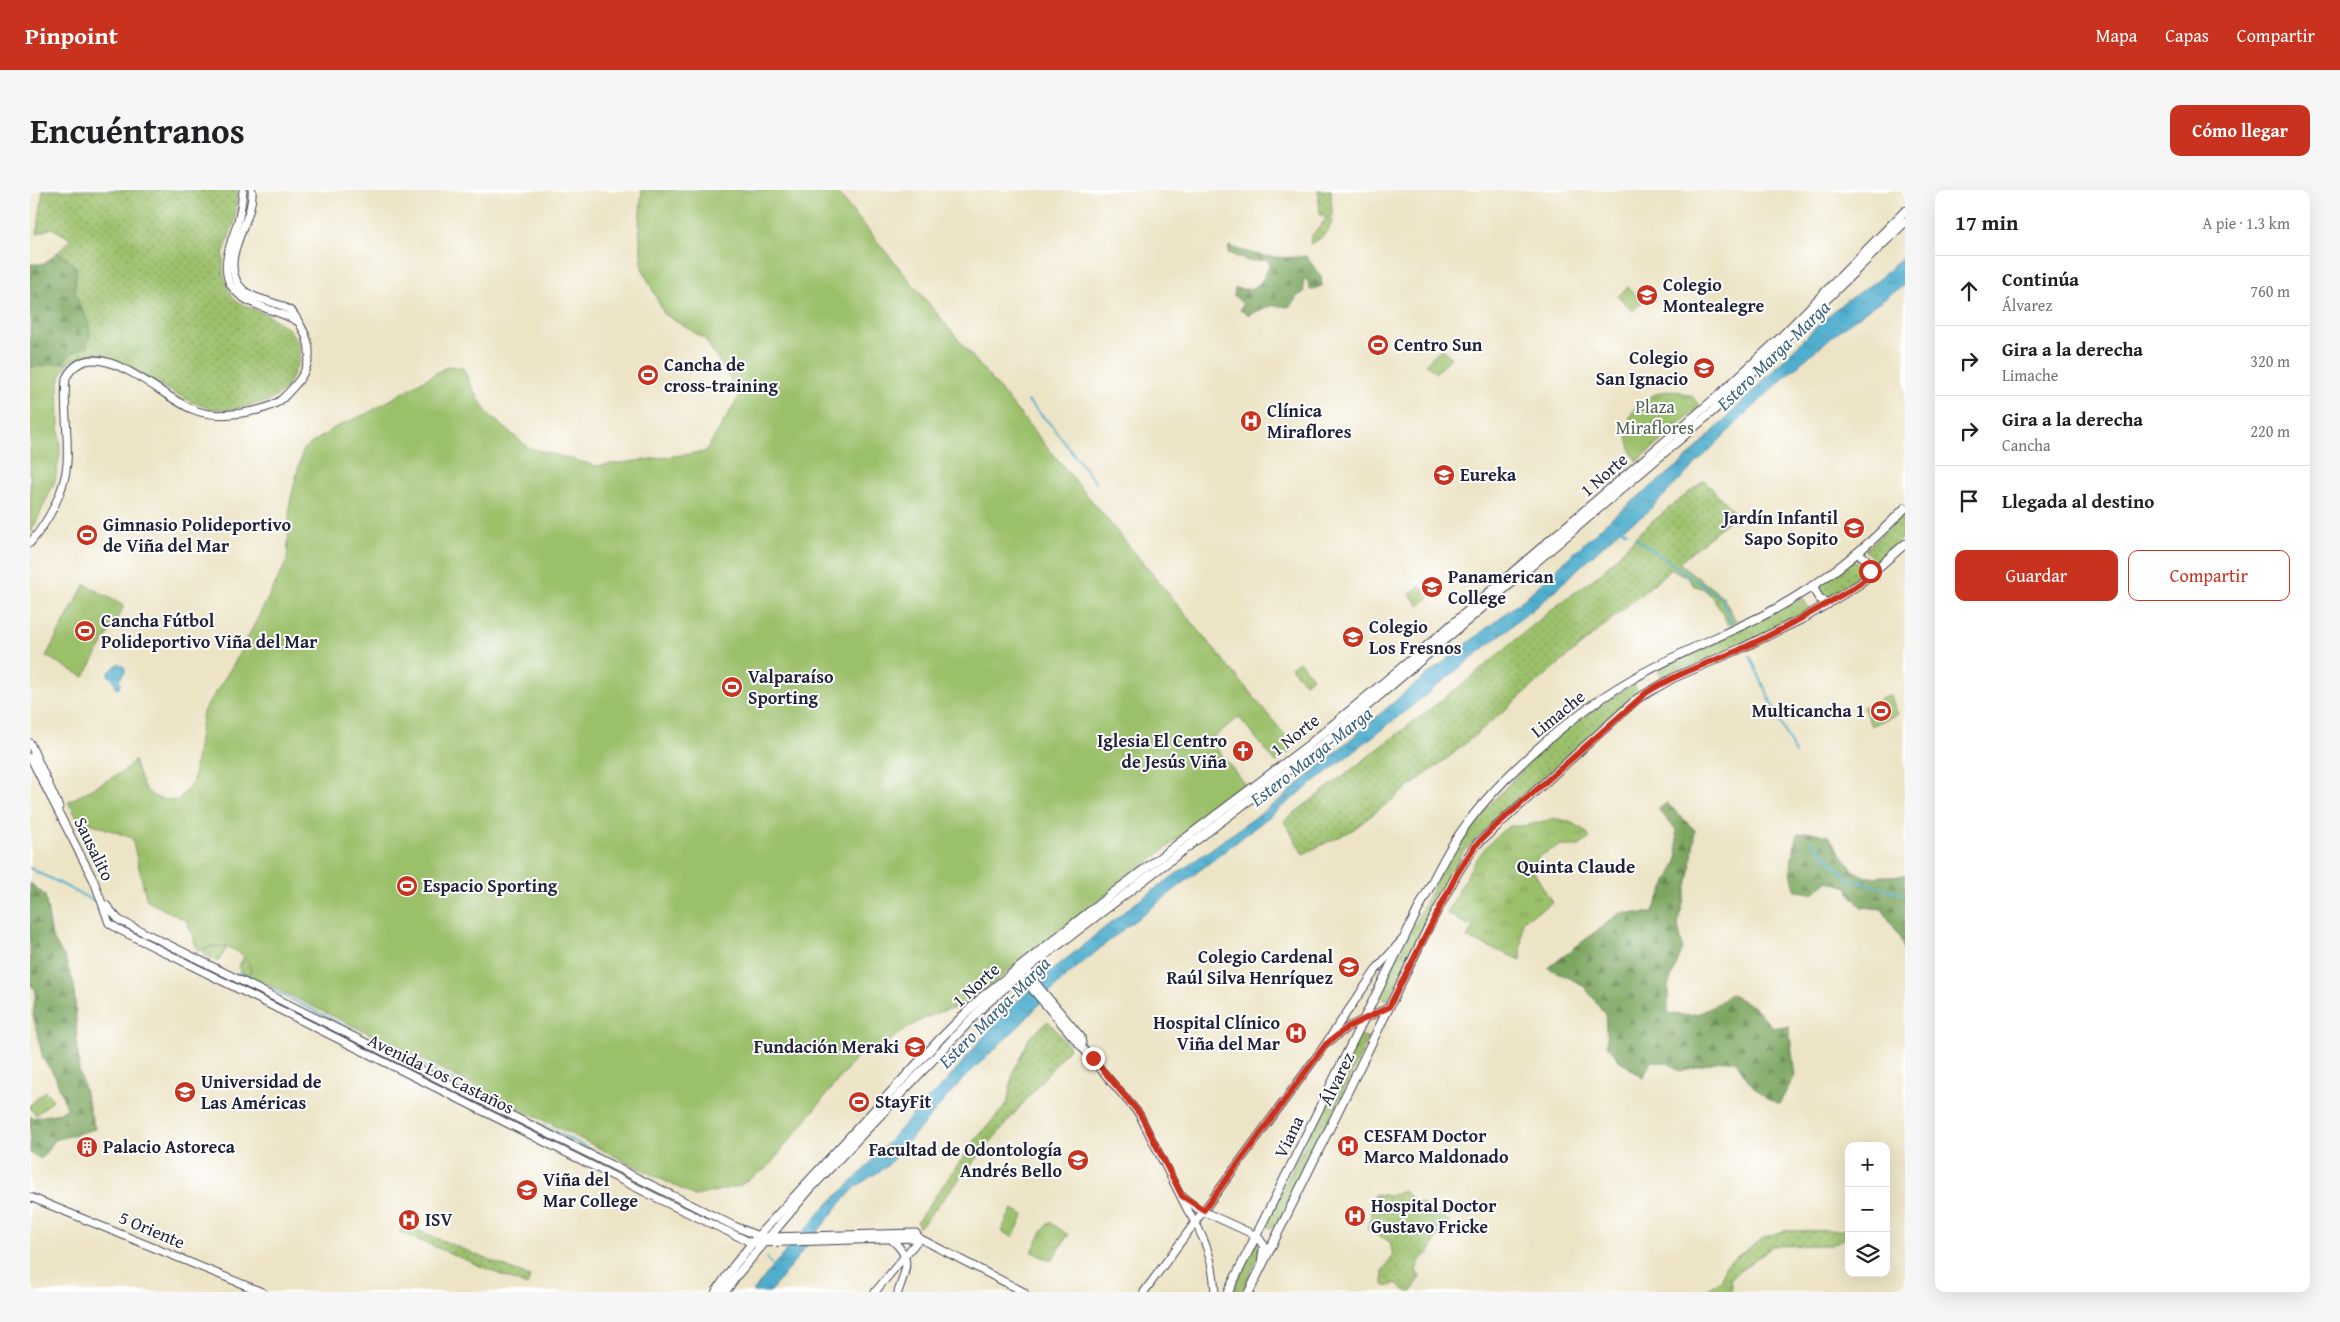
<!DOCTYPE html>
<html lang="es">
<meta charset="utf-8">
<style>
:root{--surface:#fff;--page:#f6f6f6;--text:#202124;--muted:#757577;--line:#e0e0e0;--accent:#c8321e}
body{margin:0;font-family:"Gentium Book Plus",serif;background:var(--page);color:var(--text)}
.controls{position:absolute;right:15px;bottom:15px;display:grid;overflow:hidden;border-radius:10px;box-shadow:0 5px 20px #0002}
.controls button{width:45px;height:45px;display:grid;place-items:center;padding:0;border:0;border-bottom:1px solid var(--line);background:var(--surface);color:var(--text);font:25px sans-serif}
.stop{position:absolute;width:15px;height:15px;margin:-11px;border:4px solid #c8321e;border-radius:50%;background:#fff}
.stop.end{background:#c8321e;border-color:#fff;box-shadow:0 1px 5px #0008}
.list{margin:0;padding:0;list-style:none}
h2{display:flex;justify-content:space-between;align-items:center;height:65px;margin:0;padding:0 20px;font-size:21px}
h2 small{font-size:16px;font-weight:400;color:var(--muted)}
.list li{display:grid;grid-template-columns:32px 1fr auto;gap:15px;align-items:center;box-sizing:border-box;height:70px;padding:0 20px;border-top:1px solid var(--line)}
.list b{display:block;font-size:19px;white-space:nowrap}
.list p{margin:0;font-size:16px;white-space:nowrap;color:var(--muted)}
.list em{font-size:16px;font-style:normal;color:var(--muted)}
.actions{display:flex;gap:10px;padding:15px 20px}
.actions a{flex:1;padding:11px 0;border:1px solid var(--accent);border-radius:10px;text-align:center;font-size:18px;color:var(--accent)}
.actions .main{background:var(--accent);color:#fff}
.icon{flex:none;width:28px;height:28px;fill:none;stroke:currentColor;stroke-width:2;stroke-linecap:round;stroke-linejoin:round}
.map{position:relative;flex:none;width:1875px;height:1102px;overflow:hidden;border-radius:10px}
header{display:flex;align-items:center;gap:30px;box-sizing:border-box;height:70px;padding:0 25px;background:var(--accent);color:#fff}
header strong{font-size:24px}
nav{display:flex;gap:28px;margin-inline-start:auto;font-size:18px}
.intro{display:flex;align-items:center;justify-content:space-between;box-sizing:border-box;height:120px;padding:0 30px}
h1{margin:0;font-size:35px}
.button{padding:12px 22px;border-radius:10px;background:var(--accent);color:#fff;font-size:18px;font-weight:700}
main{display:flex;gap:30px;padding:0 30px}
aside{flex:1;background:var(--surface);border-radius:10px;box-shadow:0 5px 20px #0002}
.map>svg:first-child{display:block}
</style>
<header>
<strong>Pinpoint</strong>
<nav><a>Mapa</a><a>Capas</a><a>Compartir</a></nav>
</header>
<div class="intro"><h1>Encuéntranos</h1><a class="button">Cómo llegar</a></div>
<main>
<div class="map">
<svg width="1875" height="1102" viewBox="0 0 1875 1102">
<defs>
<pattern id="grass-dots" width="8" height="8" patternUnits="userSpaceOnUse" patternTransform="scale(1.25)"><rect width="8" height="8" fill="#9bc06b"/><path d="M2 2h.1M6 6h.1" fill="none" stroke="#7e9c59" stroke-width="1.8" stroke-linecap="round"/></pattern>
<pattern id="forest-firs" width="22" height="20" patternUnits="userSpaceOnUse" patternTransform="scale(1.25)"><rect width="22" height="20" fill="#7ca65f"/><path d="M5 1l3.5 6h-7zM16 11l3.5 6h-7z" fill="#658750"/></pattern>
<pattern id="park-tufts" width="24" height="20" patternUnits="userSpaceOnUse" patternTransform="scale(1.25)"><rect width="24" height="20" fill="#9bc06b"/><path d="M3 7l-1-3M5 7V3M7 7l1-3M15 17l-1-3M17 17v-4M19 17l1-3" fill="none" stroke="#7e9c59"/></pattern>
<pattern id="water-ripples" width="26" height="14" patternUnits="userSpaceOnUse" patternTransform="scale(1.25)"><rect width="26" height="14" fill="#50aece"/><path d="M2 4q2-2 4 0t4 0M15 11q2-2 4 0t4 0" fill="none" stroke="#428da8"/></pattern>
</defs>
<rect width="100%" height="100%" fill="#fff"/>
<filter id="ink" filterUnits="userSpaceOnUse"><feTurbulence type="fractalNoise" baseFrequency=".02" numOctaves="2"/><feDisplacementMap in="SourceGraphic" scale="10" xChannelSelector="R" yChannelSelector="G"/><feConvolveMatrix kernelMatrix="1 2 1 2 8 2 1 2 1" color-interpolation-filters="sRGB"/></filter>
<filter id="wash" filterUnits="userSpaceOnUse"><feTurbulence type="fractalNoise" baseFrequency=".0096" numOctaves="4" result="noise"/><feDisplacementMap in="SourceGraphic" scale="20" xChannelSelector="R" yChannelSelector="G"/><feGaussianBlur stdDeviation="1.12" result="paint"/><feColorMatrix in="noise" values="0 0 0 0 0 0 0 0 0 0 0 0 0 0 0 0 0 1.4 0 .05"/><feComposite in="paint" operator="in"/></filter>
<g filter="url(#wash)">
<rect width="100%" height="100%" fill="#ede4c6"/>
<g fill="url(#grass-dots)" stroke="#5e7153">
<path d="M13 0H207L205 30 193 64V83L199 101 207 112 238 125 259 139 269 154V171L256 199 240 211 200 220 182 219 162 212 66 163C52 165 44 172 31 173L42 163 57 156C66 130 49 123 45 102 44 94 46 85 46 77L28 62 41 49 22 38 7 44Z"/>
<path d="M1288 0H1301C1301 27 1309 41 1280 54L1281 47 1296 29 1290 24Z"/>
<path d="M1674 290 1706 324 1649 373 1693 407 1706 431 1698 435C1692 422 1681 397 1664 396L1657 387 1641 379 1424 563 1321 641 1273 664 1254 631 1438 490 1522 419 1570 384 1612 340Z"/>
<path d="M1875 323V345L1847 374 1835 360Z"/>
<path d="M1825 371 1832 376V384L1798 408 1793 406 1790 395 1821 372Z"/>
<path d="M1773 408 1780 420 1712 455 1632 490 1628 479Z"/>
<path d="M1603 493 1609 503 1468 627 1433 662 1358 810 1348 806 1422 660 1438 638 1516 554Z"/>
<path d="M92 735 192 785 191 787 90 737Z"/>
<path d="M184 756 197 758 188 772 173 764V759Z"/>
<path d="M215 764 238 790 214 784 208 778Z"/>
<path d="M210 794 544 959 542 962 210 797Z"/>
<path d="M1018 831 1040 857 889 1038 887 1032 946 949 977 914 983 882 1000 847Z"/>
<path d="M1329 845 1339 848 1247 1035 1240 1038 1235 1034Z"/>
<path d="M552 964 632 1003 633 1007 550 966Z"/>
<path d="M1374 1000 1383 1011 1392 1014 1419 1031 1417 1040 1409 1044 1398 1064 1391 1069 1386 1080 1390 1087 1382 1102H1377L1366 1093 1359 1096 1353 1094V1081L1363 1066 1360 1052 1337 1039 1341 1025 1340 1013 1345 1004C1357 1006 1364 1006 1374 1000Z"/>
<path d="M373 1034 500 1087 497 1096 370 1042Z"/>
<path d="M1819 1040V1046L1801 1055 1742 1056 1700 1089 1702 1102H1673L1692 1089 1695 1075 1733 1048 1753 1041Z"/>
<path d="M1227 1051 1233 1057 1212 1102H1202Z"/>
</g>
<g fill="url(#forest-firs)" stroke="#4f644d">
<path d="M1199 56C1225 66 1248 70 1276 66L1291 87 1292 96 1280 100 1277 89 1273 90 1274 103 1267 106C1258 124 1257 114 1242 116 1234 117 1227 122 1219 125L1210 120 1213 114 1204 106 1205 98C1227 103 1233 92 1240 73L1237 70 1218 71 1198 63Z"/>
<path d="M28 62 46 77C46 85 44 94 45 102 49 123 66 130 57 156L42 163 31 173 0 177V74H14Z"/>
<path d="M1637 613 1665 640 1661 678 1648 736 1653 758 1638 796V823C1667 829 1678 821 1700 804L1724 817 1742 837H1759L1765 886 1749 914C1725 903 1719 892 1705 870 1685 870 1669 877 1650 881L1639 873 1621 871 1613 888 1590 871 1577 855 1575 824 1553 795 1518 778 1590 723H1622L1648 669 1646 640 1628 619Z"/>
<path d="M1781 642 1798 646 1824 681 1835 687 1875 685V762L1869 745 1852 719 1831 717 1819 703 1818 697 1798 691 1783 703 1766 701C1758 680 1761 666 1768 644Z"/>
<path d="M0 693 15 705 22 747 35 768 44 794 49 881 65 939 25 950 11 969 0 963V926L2 928 30 923 37 919 25 886 13 869 3 825 6 800 0 795Z"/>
</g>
<g fill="url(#park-tufts)" stroke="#5e7153">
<path d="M1644 200 1662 206 1670 216 1607 272C1584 236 1603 204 1644 200Z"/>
<path d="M1523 629C1535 628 1555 637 1560 648L1549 656H1529L1509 666 1504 682 1522 713 1493 730 1492 733 1491 770 1437 748 1443 737 1417 724C1433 692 1449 655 1480 636H1494Z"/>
<path d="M1020 1032 1038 1045 1021 1071 1002 1062 1012 1041Z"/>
</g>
<g fill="#9bc06b" stroke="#5e7153">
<path d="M612 0H805L1265 557 1246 573 1209 527 1180 550 1216 596 931 818C898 819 867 846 841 864L834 858 738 977 709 996 665 1006 373 860 220 786C226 768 200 754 183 756 178 757 173 759 168 761L157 731 117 711 102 648 63 634H51L38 612 96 580 104 570C112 596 116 612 148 610L163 592 173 522 205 472 257 371 260 312 273 259 306 237 338 223 418 176 433 178 440 194 457 223 499 258 567 276 675 262 710 205 675 149 634 124 612 78 609 35Z"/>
<path d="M1598 97 1612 112 1603 121 1588 106Z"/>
<path d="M1412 158 1421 168 1405 183 1396 173Z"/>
<path d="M39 173 31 184 28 200 30 264 25 291 0 345V178L19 174Z"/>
<path d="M55 394 94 416 54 487 16 466Z"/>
<path d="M1390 396 1399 408 1389 416 1380 404Z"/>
<path d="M1269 471 1283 487 1275 493 1261 477Z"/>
<path d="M1860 505 1868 524 1841 536 1833 517Z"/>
<path d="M15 901 23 910 6 925 0 918V915Z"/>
<path d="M982 1019 994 1025 983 1047 971 1041Z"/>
</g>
<g fill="url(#water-ripples)" stroke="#396884">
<path d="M1875 65V95C1776 155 1696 246 1613 326L1591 339 1513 411 1368 527 1090 742 1032 790 991 834 931 891 857 976 827 996 809 1015 740 1102H723L742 1077 798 1014 830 984 893 913 916 892 969 828 1015 786 1100 717 1251 609 1378 500 1495 408 1579 330 1654 271 1789 134 1814 112 1845 92Z"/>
<path d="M89 473 95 478V482L89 490 91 494 88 499 86 498 84 491 77 484Z"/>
</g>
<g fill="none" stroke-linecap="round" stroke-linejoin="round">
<g stroke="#50aece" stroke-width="2">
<path d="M998 211 1021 235 1066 293"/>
<path d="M1591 339 1597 342"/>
<path d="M1605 348 1691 408 1702 435"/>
<path d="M1720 466 1765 564"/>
<path d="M1284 571 1289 577"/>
<path d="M1781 650 1818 689 1875 704"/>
<path d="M0 678 68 713"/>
<path d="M209 783 623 991"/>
<path d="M737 1068 744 1079"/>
</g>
</g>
</g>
<g filter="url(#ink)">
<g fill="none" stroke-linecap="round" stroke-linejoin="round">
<g stroke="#403f50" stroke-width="9">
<g id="secondary">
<path d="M213 0C212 10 211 21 208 31 199 59 183 91 217 110 233 119 251 122 267 131"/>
<path d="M0 353C18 332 35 301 37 273 39 245 33 216 36 188 62 138 129 206 162 219 180 227 199 225 218 222 230 220 244 217 253 208 265 196 276 185 279 167 280 158 277 146 272 138 269 133 266 126 262 122 247 109 221 112 209 95 189 66 225 30 222 0"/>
<path d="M0 553 29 617"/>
<path d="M0 567 64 691 79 733 88 739 639 1014 722 1053 889 1048"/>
<path d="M76 715 89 730 702 1035 728 1046 739 1047 886 1043 889 1048 994 1102"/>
<path d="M998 778 999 785 1051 847 1052 854"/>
<path d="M990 785 1109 924 1157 1019C1175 1047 1183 1069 1185 1102"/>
<path d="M1300 851 1318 837 1359 817"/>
<path d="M1152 1006 1168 1019 1227 1046"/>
<path d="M0 1007 232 1102"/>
<path d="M862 1050C883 1068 876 1079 868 1102"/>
<path d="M845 1102 889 1049"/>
<path d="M1114 1102 1287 866 1348 777 1371 751"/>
</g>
</g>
<g stroke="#403f50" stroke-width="10">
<g id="primary">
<path d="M1827 363C1837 368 1842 374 1839 385"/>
<path d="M1782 396 1789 408 1798 414"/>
<path d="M1227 1046 1234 1056 1232 1070"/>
<path d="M686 1102 703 1077 728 1046 911 848 951 808 1083 703 1276 557 1377 473 1688 206 1746 152 1875 21"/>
<path d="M695 1102 707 1085 780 999 955 815 998 778 1289 557 1683 221 1875 32"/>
<path d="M1198 1102 1391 714C1402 693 1412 671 1425 651 1462 593 1539 526 1599 491 1643 465 1692 446 1738 423 1788 396 1836 359 1875 318"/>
<path d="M1219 1102 1398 738 1428 682 1445 656 1607 509 1643 488 1712 458 1774 428 1828 395 1875 354"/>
</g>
</g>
<use href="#secondary" stroke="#fff" stroke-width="7"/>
<use href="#primary" stroke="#fff" stroke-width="8"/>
</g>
</g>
<g fill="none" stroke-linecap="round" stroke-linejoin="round" filter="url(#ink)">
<path stroke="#c8321e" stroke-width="6" d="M1063 868 1110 924 1152 1006 1174 1020 1296 854 1318 837 1359 817 1428 682 1445 656 1461 640 1616 503C1644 485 1676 474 1707 461 1742 445 1775 427 1808 407 1818 401 1837 392 1840 381"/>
</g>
<defs>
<g id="school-disc" transform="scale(1.125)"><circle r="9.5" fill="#c8321e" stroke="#fff"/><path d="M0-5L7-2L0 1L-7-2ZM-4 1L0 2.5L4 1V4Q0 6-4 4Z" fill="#fff"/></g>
<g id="stadium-disc" transform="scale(1.125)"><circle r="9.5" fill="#c8321e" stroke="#fff"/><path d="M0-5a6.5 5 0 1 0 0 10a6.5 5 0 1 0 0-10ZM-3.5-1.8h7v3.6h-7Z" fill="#fff"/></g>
<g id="hospital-disc" transform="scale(1.125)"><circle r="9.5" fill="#c8321e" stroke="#fff"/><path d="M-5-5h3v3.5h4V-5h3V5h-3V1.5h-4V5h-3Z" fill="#fff"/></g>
<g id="church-disc" transform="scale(1.125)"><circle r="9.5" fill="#c8321e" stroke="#fff"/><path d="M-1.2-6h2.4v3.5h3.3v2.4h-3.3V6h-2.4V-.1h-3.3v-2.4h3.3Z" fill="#fff"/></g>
<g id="university-disc" transform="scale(1.125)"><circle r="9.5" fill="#c8321e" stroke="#fff"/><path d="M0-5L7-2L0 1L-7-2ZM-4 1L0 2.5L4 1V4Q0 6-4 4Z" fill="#fff"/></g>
<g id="building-disc" transform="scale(1.125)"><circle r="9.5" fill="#c8321e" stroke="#fff"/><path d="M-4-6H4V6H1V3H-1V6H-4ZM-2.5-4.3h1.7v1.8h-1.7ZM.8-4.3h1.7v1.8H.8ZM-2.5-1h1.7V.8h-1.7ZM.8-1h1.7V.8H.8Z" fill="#fff"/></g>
</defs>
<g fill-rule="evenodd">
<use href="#school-disc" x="1617" y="105"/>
<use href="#stadium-disc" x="1348" y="155"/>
<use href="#school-disc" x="1674" y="178"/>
<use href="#stadium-disc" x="618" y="185"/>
<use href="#hospital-disc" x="1221" y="231"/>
<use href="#school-disc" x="1414" y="285"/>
<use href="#school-disc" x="1824" y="338"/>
<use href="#stadium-disc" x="57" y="345"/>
<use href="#school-disc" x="1402" y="397"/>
<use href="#stadium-disc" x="55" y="441"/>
<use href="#school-disc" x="1323" y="447"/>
<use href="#stadium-disc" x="702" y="497"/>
<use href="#stadium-disc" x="1851" y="521"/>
<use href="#church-disc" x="1213" y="561"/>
<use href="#stadium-disc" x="377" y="696"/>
<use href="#school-disc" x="1319" y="777"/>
<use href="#hospital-disc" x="1266" y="843"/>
<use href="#school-disc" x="885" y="857"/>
<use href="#university-disc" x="155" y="902"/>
<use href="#stadium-disc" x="829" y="912"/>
<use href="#hospital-disc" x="1318" y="956"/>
<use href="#building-disc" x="57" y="957"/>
<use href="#university-disc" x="1048" y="970"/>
<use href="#school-disc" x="497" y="1000"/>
<use href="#hospital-disc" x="1325" y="1026"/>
<use href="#hospital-disc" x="379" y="1030"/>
</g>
<g text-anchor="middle" stroke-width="4" stroke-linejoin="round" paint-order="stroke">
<g font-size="18" font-weight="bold" fill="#22223b" stroke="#fff" text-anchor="start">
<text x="1633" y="101">Colegio<tspan x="1633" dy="21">Montealegre</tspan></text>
<text x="1364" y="161">Centro Sun</text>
<text x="1658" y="174" text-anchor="end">Colegio<tspan x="1658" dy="21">San Ignacio</tspan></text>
<text x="634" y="181">Cancha de<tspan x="634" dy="21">cross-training</tspan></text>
<text x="1237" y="227">Clínica<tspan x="1237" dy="21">Miraflores</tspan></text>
<text x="1430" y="291">Eureka</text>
<text x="1808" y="334" text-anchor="end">Jardín Infantil<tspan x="1808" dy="21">Sapo Sopito</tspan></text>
<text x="73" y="341">Gimnasio Polideportivo<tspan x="73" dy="21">de Viña del Mar</tspan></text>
<text x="1418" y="393">Panamerican<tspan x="1418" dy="21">College</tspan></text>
<text x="71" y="437">Cancha Fútbol<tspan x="71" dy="21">Polideportivo Viña del Mar</tspan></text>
<text x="1339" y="443">Colegio<tspan x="1339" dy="21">Los Fresnos</tspan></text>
<text x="718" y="493">Valparaíso<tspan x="718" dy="21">Sporting</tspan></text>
<text x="1835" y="527" text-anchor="end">Multicancha 1</text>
<text x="1197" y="557" text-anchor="end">Iglesia El Centro<tspan x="1197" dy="21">de Jesús Viña</tspan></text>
<text x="393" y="702">Espacio Sporting</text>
<text x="1303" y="773" text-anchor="end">Colegio Cardenal<tspan x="1303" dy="21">Raúl Silva Henríquez</tspan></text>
<text x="1250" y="839" text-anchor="end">Hospital Clínico<tspan x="1250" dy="21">Viña del Mar</tspan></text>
<text x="869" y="863" text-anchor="end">Fundación Meraki</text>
<text x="171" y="898">Universidad de<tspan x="171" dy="21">Las Américas</tspan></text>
<text x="845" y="918">StayFit</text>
<text x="1334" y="952">CESFAM Doctor<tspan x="1334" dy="21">Marco Maldonado</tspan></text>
<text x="73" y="963">Palacio Astoreca</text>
<text x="1032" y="966" text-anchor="end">Facultad de Odontología<tspan x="1032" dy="21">Andrés Bello</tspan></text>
<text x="513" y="996">Viña del<tspan x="513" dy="21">Mar College</tspan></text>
<text x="1341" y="1022">Hospital Doctor<tspan x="1341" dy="21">Gustavo Fricke</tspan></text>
<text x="395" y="1036">ISV</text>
</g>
<g font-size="18" fill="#52614e" stroke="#fff">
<text x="1625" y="223">Plaza<tspan x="1625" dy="21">Miraflores</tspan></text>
</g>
<g font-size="18" fill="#22223b" stroke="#fff">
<text transform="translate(1574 285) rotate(-41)" y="6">1 Norte</text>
<text transform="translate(1528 524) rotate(-39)" y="6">Limache</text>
<text transform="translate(1265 545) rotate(-38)" y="6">1 Norte</text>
<text transform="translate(64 659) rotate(64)" y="6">Sausalito</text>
<text transform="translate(946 795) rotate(-42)" y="6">1 Norte</text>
<text transform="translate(411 884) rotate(26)" y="6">Avenida Los Castaños</text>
<text transform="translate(1307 889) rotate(-64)" y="6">Álvarez</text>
<text transform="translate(1259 947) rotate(-64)" y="6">Viana</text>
<text transform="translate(122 1040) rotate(23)" y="6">5 Oriente</text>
</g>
<g font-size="19" font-style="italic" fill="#37617d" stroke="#fff">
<text transform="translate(1743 165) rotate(-44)" y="7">Estero Marga-Marga</text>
<text transform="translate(1281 566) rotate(-38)" y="7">Estero Marga-Marga</text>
<text transform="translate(964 822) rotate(-45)" y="7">Estero Marga-Marga</text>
</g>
<g font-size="19" font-weight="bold" fill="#22223b" stroke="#fff">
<text x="1546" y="683">Quinta Claude</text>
</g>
</g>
</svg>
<div class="controls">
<button>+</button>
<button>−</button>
<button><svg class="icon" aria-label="layers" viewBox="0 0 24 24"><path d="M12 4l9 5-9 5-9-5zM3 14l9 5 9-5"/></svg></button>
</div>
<div class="stop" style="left:1840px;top:381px"></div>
<div class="stop end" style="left:1063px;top:868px"></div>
</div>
<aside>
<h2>17 min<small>A pie · 1.3 km</small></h2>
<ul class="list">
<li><svg class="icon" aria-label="ahead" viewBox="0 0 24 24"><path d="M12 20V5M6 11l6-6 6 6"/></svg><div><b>Continúa</b><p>Álvarez</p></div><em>760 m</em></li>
<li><svg class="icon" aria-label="right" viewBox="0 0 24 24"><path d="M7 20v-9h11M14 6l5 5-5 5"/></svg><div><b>Gira a la derecha</b><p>Limache</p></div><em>320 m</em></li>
<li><svg class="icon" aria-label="right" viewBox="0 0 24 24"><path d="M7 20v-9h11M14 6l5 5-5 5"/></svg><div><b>Gira a la derecha</b><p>Cancha</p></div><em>220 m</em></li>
<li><svg class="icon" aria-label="arrive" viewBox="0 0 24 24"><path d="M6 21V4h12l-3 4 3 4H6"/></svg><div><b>Llegada al destino</b></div></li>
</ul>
<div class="actions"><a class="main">Guardar</a><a>Compartir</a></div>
</aside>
</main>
